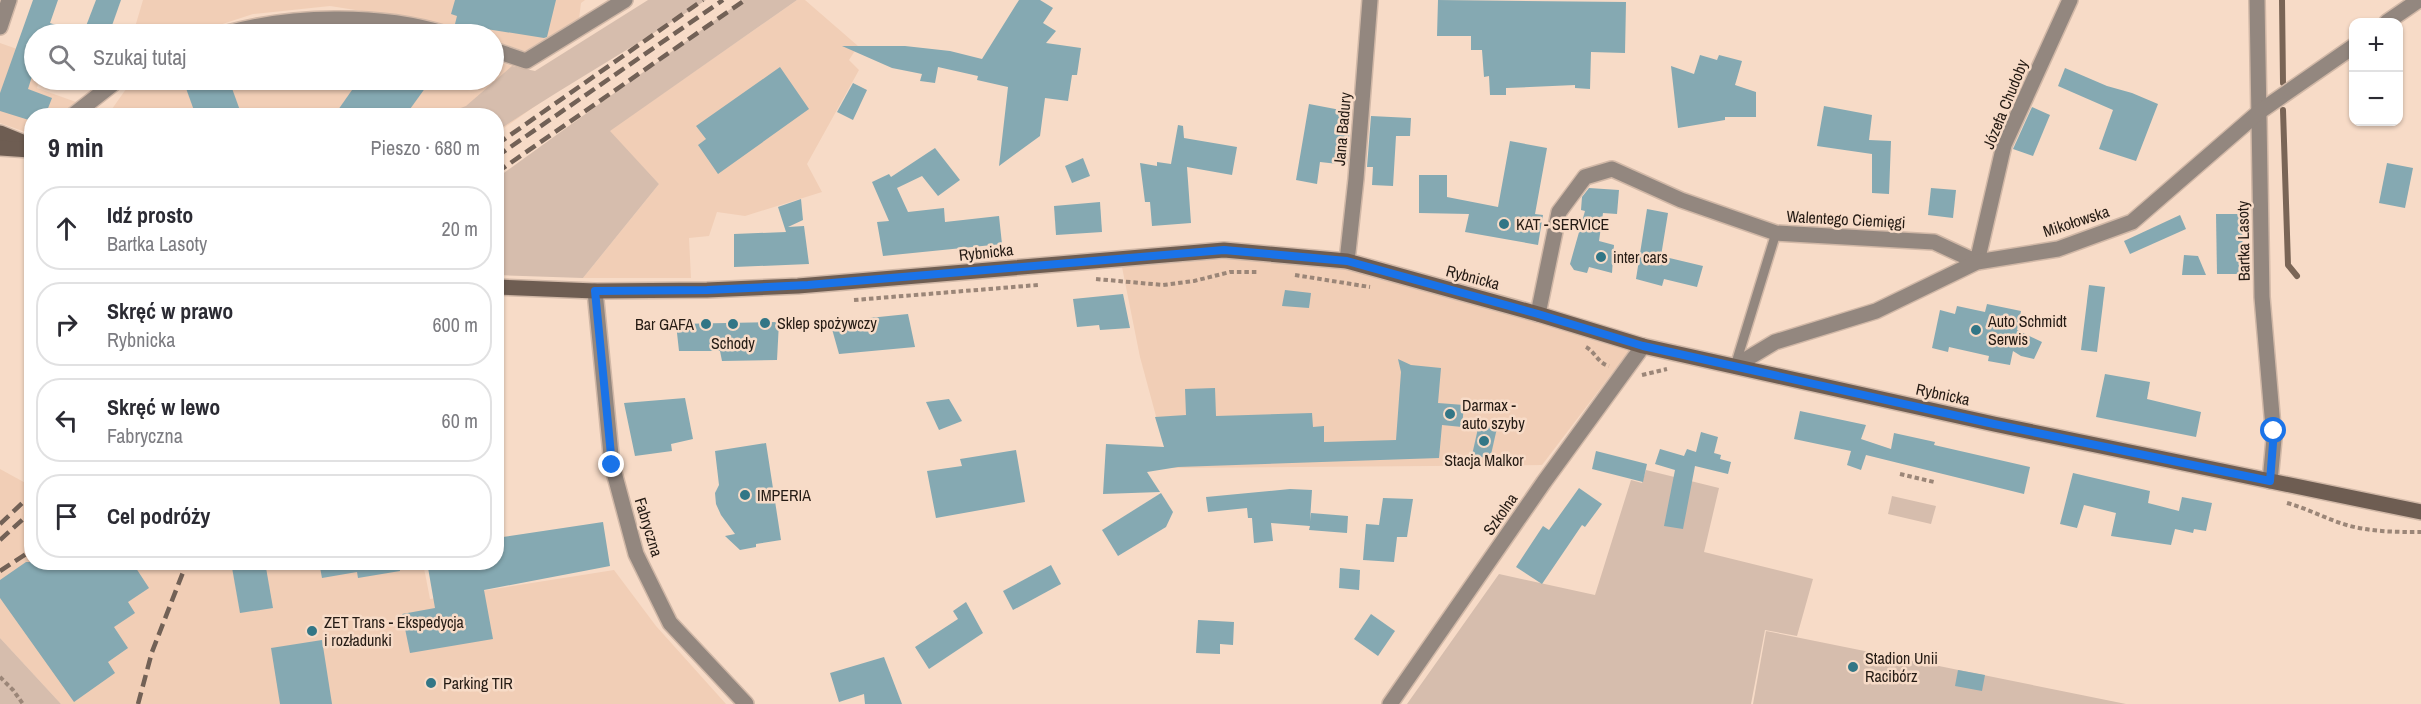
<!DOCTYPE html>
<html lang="pl">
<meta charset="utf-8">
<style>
:root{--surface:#fff;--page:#f2f2f3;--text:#2b2b33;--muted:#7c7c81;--line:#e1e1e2}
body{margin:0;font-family:"Archivo Narrow",sans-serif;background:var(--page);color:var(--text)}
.controls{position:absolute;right:18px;top:18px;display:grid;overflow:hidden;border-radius:12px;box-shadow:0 2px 4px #0004}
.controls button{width:54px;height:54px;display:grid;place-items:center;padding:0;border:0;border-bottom:2px solid var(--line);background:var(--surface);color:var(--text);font:30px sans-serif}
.stop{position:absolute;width:18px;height:18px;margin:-14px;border:4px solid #1a73e8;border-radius:50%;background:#fff}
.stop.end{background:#1a73e8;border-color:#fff;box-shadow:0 2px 6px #0008}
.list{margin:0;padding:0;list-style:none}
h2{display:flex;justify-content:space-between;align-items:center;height:78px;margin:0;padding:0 24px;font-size:26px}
h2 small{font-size:20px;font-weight:400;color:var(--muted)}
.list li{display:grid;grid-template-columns:39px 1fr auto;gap:18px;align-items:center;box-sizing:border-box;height:84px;margin:0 12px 12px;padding:0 12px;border:2px solid var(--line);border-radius:24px}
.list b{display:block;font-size:22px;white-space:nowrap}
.list p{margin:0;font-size:20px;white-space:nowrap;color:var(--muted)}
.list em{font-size:20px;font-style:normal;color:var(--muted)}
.icon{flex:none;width:33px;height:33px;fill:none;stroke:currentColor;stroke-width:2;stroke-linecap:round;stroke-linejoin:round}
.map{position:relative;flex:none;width:2421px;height:704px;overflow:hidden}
.search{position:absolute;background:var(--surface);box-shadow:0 2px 4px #0004;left:24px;top:24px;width:480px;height:66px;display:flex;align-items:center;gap:15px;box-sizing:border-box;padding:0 21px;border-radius:33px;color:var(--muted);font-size:22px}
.panel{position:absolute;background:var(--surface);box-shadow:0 2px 4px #0004;left:24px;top:108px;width:480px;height:462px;border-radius:24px}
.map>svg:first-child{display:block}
</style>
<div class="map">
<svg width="2421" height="704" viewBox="0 0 2421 704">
<rect width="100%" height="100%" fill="#f7dbc7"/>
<g fill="#f1ceb6">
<path d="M143 0H585L581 3 579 19 525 51 494 41V34H473L432 22 330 6 253 14 192 34H133Z"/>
<path d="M797 0H805L858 46 849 60 859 70 807 164 822 192 745 216 717 212 709 236 689 238 691 278H583L659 184 609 131Z"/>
<path d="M285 31 401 34H403H272Z"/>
<path d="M0 43 34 55V80H39L37 88 76 102 60 115 32 116 31 134 0 123Z"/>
<path d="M494 60 512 66 558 90 497 133 496 116H107L131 82 136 80H494Z"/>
<path d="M1228 259 1347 267 1537 321 1629 351 1542 465 1170 468 1140 357 1122 267Z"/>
<path d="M0 469 31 486 32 562 423 563 430 599 614 570 656 626 726 704H61L0 638Z"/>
</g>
<g fill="#d6bdad">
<path d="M648 0H706C637 45 565 86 497 131L496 116 442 115 466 106 512 66 535 71Z"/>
<path d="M743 0H797L610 131 659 184 583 278 497 275V178Z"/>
<path d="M1646 470 1719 488 1704 552 1813 579 1797 636 1765 630 1751 704H1407L1499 574 1595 595 1631 480 1642 483Z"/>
<path d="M1892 496 1936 506 1931 524 1888 514Z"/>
<path d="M1766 631 2126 704H1753Z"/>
<path d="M0 638 61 704H0Z"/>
</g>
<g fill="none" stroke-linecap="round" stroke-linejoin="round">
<g stroke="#7a6556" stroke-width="6">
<path d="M2282 0 2283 83"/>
<path d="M2283 110 2288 265 2297 276"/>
</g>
</g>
<g fill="#85a9b2">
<path d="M33 0H58L50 23 76 32V34H34V70L28 89 52 98 45 116H32V121L0 111V93Z"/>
<path d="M96 0H121L109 34H83Z"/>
<path d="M455 0H556L547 37 544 38 455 24 457 16 451 14Z"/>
<path d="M1019 0H1040L1053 8 1043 23 1056 31 1046 43 1081 48 1077 75H1072L1068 101 1045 98 1040 136 999 166 1008 87 977 80 978 76 938 67 935 83 920 81 922 74 892 68 842 46H905L950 51 982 59Z"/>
<path d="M1438 0 1626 2 1625 53 1591 52 1590 89 1575 88V85L1506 88V95H1490L1489 76 1484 77 1482 50H1471V36H1437Z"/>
<path d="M1700 55 1717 60 1719 55 1742 61 1735 85 1756 92V117H1725V120L1678 128 1671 66 1694 74Z"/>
<path d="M780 67 809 109 718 174 698 145 706 139 696 126Z"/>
<path d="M2065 68 2107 86 2132 93 2158 104 2136 161 2099 149 2113 110 2058 86Z"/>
<path d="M183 80H229L242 116H196Z"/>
<path d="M359 80H431L405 116H346L338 110Z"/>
<path d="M853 83 867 90 853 120 837 112Z"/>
<path d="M1309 104 1351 112 1347 165 1320 162 1317 184 1296 180Z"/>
<path d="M1824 106 1872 115 1869 140 1891 141 1889 194 1872 193V154L1817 146Z"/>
<path d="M2032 107 2050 115 2033 156 2013 149Z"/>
<path d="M1371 116 1411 118 1410 136H1396L1393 186 1372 185 1373 167H1367Z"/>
<path d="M1178 125 1183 126 1184 138 1237 147 1232 175 1187 167 1191 223 1152 226 1150 202H1145L1140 163 1157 166V162L1171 164Z"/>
<path d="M1510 141 1547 148 1535 214 1543 215 1538 245 1465 232 1469 214 1419 213V175H1447V197L1498 207Z"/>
<path d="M935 148 960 180 938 196 922 176 897 188 908 212 944 208 945 222 999 216 1002 244 883 256 877 222 889 221 872 182 889 174 891 177Z"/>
<path d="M1083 158 1090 176 1072 183 1065 166Z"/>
<path d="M2387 163 2413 168 2405 208 2379 203Z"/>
<path d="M1589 188 1619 190 1617 214 1603 213 1599 241 1614 245 1612 273 1589 267 1587 273 1574 270 1570 264 1585 211 1581 210 1582 197Z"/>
<path d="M1931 188 1956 190 1953 218 1928 215Z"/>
<path d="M801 199 803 220 788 227 804 226 809 264 734 267V234L786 232 778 207Z"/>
<path d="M1100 202 1102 232 1056 235 1054 206Z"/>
<path d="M1647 209 1668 213 1661 256 1703 266 1697 287 1664 279 1662 286 1636 279Z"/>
<path d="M2216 214H2242L2243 274H2217Z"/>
<path d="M2180 215 2186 229 2130 254 2124 241Z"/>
<path d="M2184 255 2198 256 2206 275H2182Z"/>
<path d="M2089 285 2105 287 2097 352 2081 350Z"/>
<path d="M1285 290 1311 293 1309 308 1282 306Z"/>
<path d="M1123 294 1130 328 1100 330 1099 325 1077 327 1073 299Z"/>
<path d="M1987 304 2021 311 2017 330 2042 342 2034 359 2021 356 2013 351 2010 365 1988 361 1989 356 1949 347 1948 352 1932 348 1940 310 1955 314 1957 306 1985 312Z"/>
<path d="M908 314 915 347 839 354 830 322Z"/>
<path d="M779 322 777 360 722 361 720 351H679L676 324Z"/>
<path d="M1398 359 1411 365 1441 368 1438 403 1464 405 1462 427 1442 425 1439 458 1178 467 1147 472 1160 492 1103 494 1106 444 1164 447 1155 417 1186 415 1185 389 1215 388 1216 416 1312 413 1313 427 1324 426V442L1396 440 1401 372Z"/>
<path d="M2105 374 2150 382 2147 399 2201 412 2196 437 2096 417Z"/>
<path d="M685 398 693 439 671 444 672 451 635 456 624 403Z"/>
<path d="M949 399 962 421 939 430 926 402Z"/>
<path d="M1800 411 1866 425 1861 439 1891 449 1894 433 1935 442 1934 445 2030 467 2024 494 1866 455 1861 470 1847 465 1851 451 1794 439Z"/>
<path d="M1479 424 1497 428 1490 459 1472 455Z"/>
<path d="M1701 432 1718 437 1714 453 1721 455 1720 459 1731 462 1728 474 1695 466 1683 529 1664 526 1675 470 1655 464 1660 449 1684 456 1687 449 1696 452Z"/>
<path d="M766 443 781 540 756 544V547L740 550 725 536 735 534 721 515 716 504 715 493 719 485 715 451Z"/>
<path d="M1016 450 1025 502 936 518 927 471 962 466 960 459Z"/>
<path d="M1596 451 1647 464 1643 482 1592 469Z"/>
<path d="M2073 473 2150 491 2148 503 2179 511 2182 497 2212 503 2206 531 2194 529 2193 533 2175 529 2171 545 2111 536 2116 513 2084 505 2077 528 2060 524Z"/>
<path d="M1579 488 1602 504 1585 527 1582 525 1542 584 1516 567 1543 526 1549 530Z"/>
<path d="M1290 489 1312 490 1310 521 1311 513 1348 516 1347 533 1309 530 1310 526 1271 523 1273 541 1254 543 1252 518H1248L1247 508 1208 512 1206 497Z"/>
<path d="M1161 493 1173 512 1166 527 1118 556 1102 530Z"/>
<path d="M1383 498 1413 499 1407 537H1397L1394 562 1363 560 1366 524 1379 525Z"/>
<path d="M603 522 610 566 484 590 493 639 410 653 402 614 435 608 427 562H496V538Z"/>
<path d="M26 562H132L149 588 128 602 135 613 114 627 128 648 108 662 115 673 74 702 0 598V580Z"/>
<path d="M231 562H265L273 608 240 613Z"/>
<path d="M319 562H399L400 571 358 578 357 572 322 578Z"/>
<path d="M1051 565 1061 584 1013 610 1003 591Z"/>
<path d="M1340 568 1360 570 1359 590 1339 588Z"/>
<path d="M966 602 983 633 929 669 915 647 958 619 953 611Z"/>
<path d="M1371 614 1395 631 1378 656 1354 639Z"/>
<path d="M1198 620 1234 622 1233 645 1220 644V654L1196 653Z"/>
<path d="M322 640 332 704H280L271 648Z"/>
<path d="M884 657 902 704H865L864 694 839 702 830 673Z"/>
<path d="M1958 670 1985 675 1982 691 1955 686Z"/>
</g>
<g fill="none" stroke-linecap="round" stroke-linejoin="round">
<g stroke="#d1b8a7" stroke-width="12">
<path id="lane" d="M1735 366 1776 233"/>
</g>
<g stroke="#d1b8a7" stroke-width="18">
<g id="street">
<path d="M2257 0 2262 297 2274 439 2270 481"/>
<path d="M2387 22 2419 0"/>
<path d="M0 27 9 0"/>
<path d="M224 34C290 15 380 13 446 34"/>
<path d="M494 50 526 61 625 0"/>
<path d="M72 116 118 80"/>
<path d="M1347 261 1356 179 1370 0"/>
<path d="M595 291 612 465 636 554 670 623 746 704"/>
<path d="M1538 314 1559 212 1585 177 1612 169 1681 200 1776 233 1934 242 1977 262 2004 145 2070 0"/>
<path d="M1735 366 1775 342 1876 311 1977 262 2058 249 2132 222 2259 112 2354 46"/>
<path d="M1390 704 1544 482 1643 346"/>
</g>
</g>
<g stroke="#d1b8a7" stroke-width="18">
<g id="secondary">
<path d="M0 133 32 146"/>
<path d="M0 148 30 150"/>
<path d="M496 287 595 291 707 290 798 286 1224 250 1347 261 1538 314 1643 346 1994 424 2421 512"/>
</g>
</g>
<g stroke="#9b8678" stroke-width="4" stroke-dasharray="4.5 3" stroke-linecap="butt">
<path d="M1295 275 1370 287"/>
<path d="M1096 279 1163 285 1194 281 1230 272H1258"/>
<path d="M854 300 1038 285"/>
<path d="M1586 347C1595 352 1598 363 1609 366"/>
<path d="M1642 375 1667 369"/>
<path d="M1900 474 1934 482"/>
<path d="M2287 503C2309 509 2328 520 2350 526 2374 532 2396 532 2421 532"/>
<path d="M0 677 13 690 23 704"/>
</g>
<use href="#lane" stroke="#93877f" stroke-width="9"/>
<use href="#street" stroke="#93877f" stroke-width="15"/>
<use href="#secondary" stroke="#6e5d52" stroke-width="15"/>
<g stroke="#726156" stroke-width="4.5" stroke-dasharray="12 6" stroke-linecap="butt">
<path d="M496 145 703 0"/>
<path d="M496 157 723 0"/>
<path d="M496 173 745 0"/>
<path d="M0 524 32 494"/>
<path d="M0 540 32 511"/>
<path d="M0 571 32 550"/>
<path d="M138 704 152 652 187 562"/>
</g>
</g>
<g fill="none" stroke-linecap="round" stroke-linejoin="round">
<path stroke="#1a73e8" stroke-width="8" d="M612 465 595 291 707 290 808 285 1224 250 1347 261 1538 314 1643 346 1994 424 2270 481 2274 431"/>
</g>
<g fill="#327686" stroke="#f7dbc7" stroke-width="2">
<circle cx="1504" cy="224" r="6"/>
<circle cx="1601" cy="257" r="6"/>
<circle cx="765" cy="323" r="6"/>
<circle cx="706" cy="324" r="6"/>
<circle cx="733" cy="324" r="6"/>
<circle cx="1976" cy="330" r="6"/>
<circle cx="1450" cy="414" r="6"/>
<circle cx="1484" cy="441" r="6"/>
<circle cx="745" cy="495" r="6"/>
<circle cx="312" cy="631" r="6"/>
<circle cx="1853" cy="667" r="6"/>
<circle cx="431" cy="683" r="6"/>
</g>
<g text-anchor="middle" stroke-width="5" stroke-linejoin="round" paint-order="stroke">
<g font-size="16" fill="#251b14" stroke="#f7dbc7">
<text transform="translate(2005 104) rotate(-68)" y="6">Józefa Chudoby</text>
<text transform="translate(1342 129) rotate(-85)" y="6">Jana Badury</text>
<text transform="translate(1846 219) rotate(3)" y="6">Walentego Ciemięgi</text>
<text transform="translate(2076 221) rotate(-18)" y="6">Mikołowska</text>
<text transform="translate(2243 241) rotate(-91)" y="6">Bartka Lasoty</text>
<text transform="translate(986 252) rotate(-6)" y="6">Rybnicka</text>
<text transform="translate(1473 277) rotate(15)" y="6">Rybnicka</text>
<text transform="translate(1943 394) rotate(12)" y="6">Rybnicka</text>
<text transform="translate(1500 514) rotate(-55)" y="6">Szkolna</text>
<text transform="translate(649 527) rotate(73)" y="6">Fabryczna</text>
</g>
<g font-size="16" fill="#251b14" stroke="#f7dbc7" text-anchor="start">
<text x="1516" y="230">KAT - SERVICE</text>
<text x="1613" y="263">inter cars</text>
<text x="1988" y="327">Auto Schmidt<tspan x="1988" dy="18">Serwis</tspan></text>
<text x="777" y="329">Sklep spożywczy</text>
<text x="694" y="330" text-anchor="end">Bar GAFA</text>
<text x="733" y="349" text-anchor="middle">Schody</text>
<text x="1462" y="411">Darmax -<tspan x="1462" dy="18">auto szyby</tspan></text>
<text x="1484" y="466" text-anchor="middle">Stacja Malkor</text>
<text x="757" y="501">IMPERIA</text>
<text x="324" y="628">ZET Trans - Ekspedycja<tspan x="324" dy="18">i rozładunki</tspan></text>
<text x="1865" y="664">Stadion Unii<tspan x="1865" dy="18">Racibórz</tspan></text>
<text x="443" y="689">Parking TIR</text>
</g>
</g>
</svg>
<div class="controls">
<button>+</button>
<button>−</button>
</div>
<div class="stop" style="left:2274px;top:431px"></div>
<div class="stop end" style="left:612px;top:465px"></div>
<div class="search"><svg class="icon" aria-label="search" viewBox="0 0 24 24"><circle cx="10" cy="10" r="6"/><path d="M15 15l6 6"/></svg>Szukaj tutaj</div>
<section class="panel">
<h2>9 min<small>Pieszo · 680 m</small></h2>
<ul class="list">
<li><svg class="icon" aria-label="ahead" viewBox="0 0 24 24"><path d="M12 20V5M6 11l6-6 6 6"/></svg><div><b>Idź prosto</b><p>Bartka Lasoty</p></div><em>20 m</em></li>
<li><svg class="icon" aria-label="right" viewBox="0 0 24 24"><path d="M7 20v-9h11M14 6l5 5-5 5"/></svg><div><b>Skręć w prawo</b><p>Rybnicka</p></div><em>600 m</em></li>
<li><svg class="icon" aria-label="left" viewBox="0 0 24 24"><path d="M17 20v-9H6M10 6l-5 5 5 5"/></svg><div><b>Skręć w lewo</b><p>Fabryczna</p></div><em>60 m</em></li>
<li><svg class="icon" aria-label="arrive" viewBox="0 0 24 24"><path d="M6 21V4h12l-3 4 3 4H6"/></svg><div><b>Cel podróży</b></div></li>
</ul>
</section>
</div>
